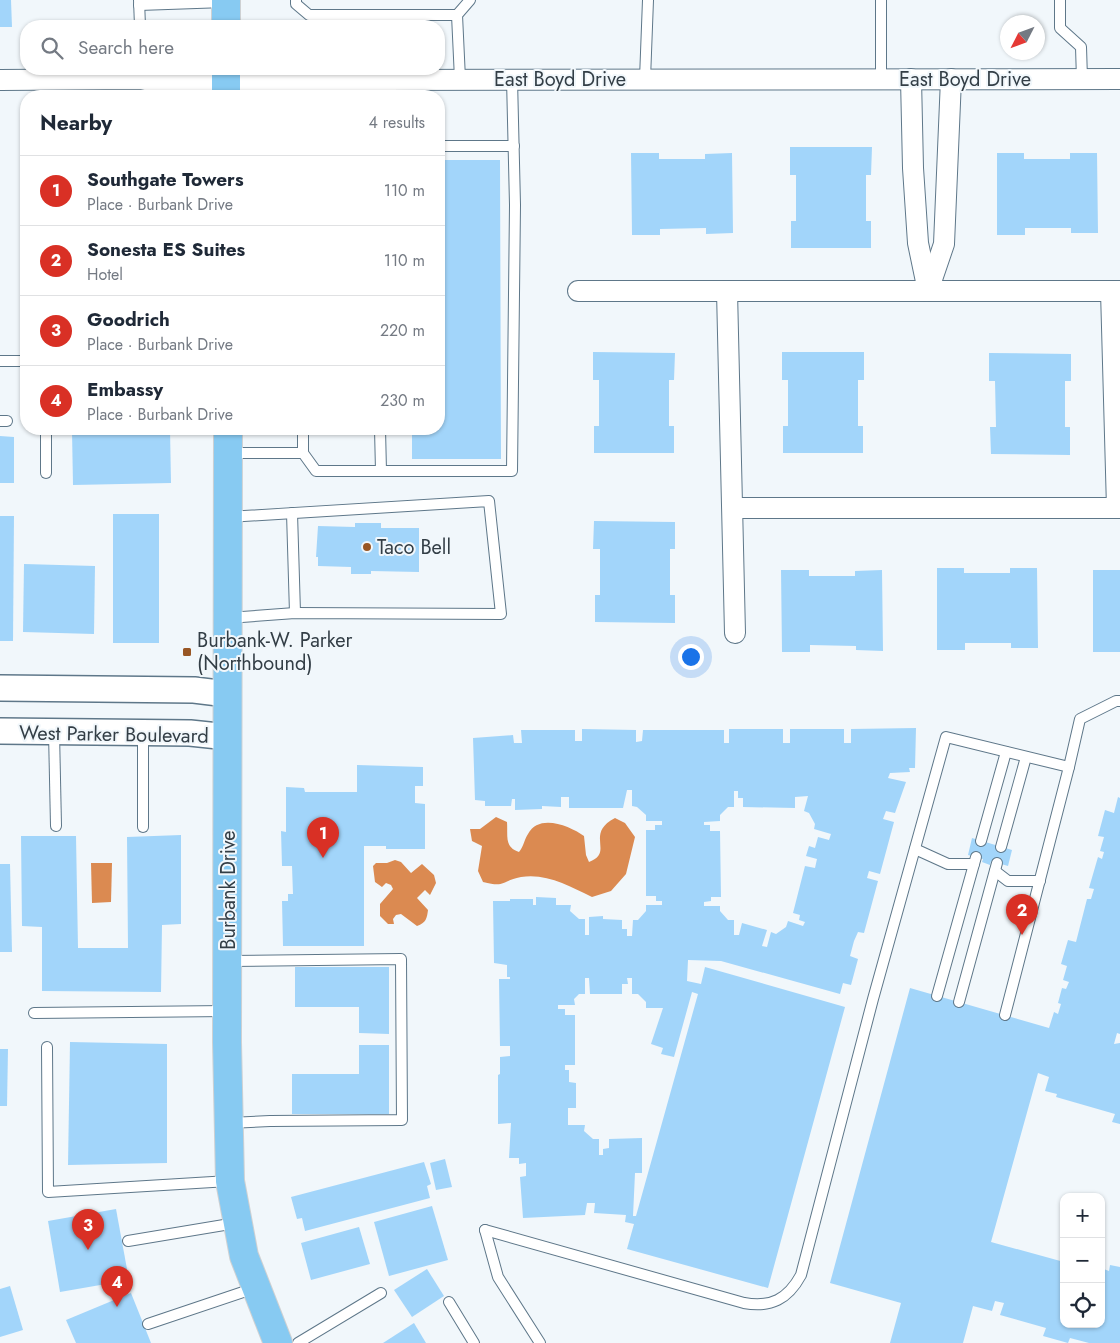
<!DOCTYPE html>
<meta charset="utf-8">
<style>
:root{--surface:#fff;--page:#f6f6f7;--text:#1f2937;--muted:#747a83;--line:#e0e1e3;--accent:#d93025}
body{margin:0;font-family:Jost,sans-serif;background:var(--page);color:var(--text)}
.controls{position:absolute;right:15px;bottom:15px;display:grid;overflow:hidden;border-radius:10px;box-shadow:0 1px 4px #0004}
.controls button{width:45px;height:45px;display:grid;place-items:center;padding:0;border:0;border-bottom:1px solid var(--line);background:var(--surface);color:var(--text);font:25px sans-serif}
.compass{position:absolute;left:1000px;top:15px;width:45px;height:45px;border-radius:50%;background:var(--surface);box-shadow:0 1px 4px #0004;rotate:228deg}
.you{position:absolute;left:690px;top:656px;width:18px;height:18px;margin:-12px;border:4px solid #fff;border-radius:50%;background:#1a73e8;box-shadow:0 0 0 8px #1a73e833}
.badge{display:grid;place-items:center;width:32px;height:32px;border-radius:50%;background:var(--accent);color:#fff;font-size:16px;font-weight:700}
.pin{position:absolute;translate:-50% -41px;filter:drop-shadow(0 1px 2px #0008)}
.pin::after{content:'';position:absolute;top:26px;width:18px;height:15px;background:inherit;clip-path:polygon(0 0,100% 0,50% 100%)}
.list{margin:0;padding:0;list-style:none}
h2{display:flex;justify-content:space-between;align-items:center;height:65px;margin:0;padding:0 20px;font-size:21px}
h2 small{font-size:16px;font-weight:400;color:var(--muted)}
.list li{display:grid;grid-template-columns:32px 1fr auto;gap:15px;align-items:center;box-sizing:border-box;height:70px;padding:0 20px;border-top:1px solid var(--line)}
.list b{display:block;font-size:19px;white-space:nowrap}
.list p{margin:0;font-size:16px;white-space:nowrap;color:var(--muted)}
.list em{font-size:16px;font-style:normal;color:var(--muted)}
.icon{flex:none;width:28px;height:28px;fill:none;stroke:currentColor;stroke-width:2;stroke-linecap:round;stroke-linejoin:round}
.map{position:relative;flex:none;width:1120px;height:1343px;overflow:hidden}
.search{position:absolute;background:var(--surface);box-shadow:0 1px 4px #0004;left:20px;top:20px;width:425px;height:55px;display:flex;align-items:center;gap:12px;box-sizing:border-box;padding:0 18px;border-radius:20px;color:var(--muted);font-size:19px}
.panel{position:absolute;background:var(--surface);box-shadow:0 1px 4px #0004;left:20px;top:90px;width:425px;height:345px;border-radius:20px}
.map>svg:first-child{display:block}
</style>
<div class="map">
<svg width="1120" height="1343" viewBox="0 0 1120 1343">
<rect width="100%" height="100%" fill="#f1f7fb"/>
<g fill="#db8a51">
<path d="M496 817 507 822C508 836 504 847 519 852 524 846 524 840 528 834 539 813 570 826 584 836L586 855 589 862C615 853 584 834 615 818L625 823 635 837 626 874 611 891 592 897C569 886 547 873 521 877 501 881 506 888 483 882L478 871 482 846 472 841 470 829H480Z"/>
<path d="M395 860 401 862 411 873 422 864 434 875 436 883 430 895 425 890 417 898 428 910C427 918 426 923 417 926L401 914 396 915 393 919 394 924H388L380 916V904L393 889 391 885 386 883 382 887 375 882 373 866 376 863H387Z"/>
<path d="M91 863H112L111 902 92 903Z"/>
</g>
<g fill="#a2d5fa" fill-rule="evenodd">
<path d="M0 0H11L12 27H0Z"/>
<path d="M23 141H26V234H22Z"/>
<path d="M790 147H872L871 175H866V221H871V248H791V221H796V175H790Z"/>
<path d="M631 153H659V159H705V154L732 153 733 233 706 234V228L660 229V235H632Z"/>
<path d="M997 153H1024V159H1070V153H1097L1098 233H1071V228H1025V235H997Z"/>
<path d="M439 160H500L501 459H412V429H439Z"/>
<path d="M593 352 675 353 674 380H669V426H674V453H594V426H599V380H593Z"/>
<path d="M782 352H864V380H858V426H863V453H783V426H788V380H782Z"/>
<path d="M989 353 1071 354V381H1065V427H1070V455L991 454 990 427H996L995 381H989Z"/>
<path d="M114 429H170L171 483 73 485 72 431Z"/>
<path d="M0 436 14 437V483H0Z"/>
<rect x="113" y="514" width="46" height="129"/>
<path d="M0 516H14L13 641H0Z"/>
<path d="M594 521 675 522V549H670V595H675V623L595 622V595H600V549H593Z"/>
<path d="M355 523H381V528H419V572L371 571V574H351V567L318 566V557H316L318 526 355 527Z"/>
<path d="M24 564 95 566 94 634 23 632Z"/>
<path d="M937 568H964V573H1010V568H1037L1038 648H1011V643H965V650H937Z"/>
<path d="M781 570H809V576H855V571L882 570 883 651 856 650V646L810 645V652H782Z"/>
<rect x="1093" y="570" width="27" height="82"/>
<path d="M916 728 915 768H909L910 772 890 773 888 778 906 782 895 813 886 811 883 819 894 822 880 874 869 871 867 878 878 881 864 933 858 932 854 941 850 956 858 959 851 985 843 983 840 994 721 961 688 960 687 981 701 984 705 967 845 1007 768 1288 627 1249 634 1224 625 1222 626 1215 594 1213 595 1203H587L585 1215 523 1218 520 1177 526 1176V1163L519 1164V1158H509L511 1123 498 1124V1075L500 1074V1057L510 1056V1046H500L499 979H510V977H507V965L494 963 493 901H510V899H533V905H536V897L556 898V905H571L570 911 579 919H585V935H589V917L603 916V919L622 920V929H627V936H632L633 920H638L646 911V905H662V901H656V896H646V830H655V825H662V821H646V815L637 807 632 806V790H627L623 808H569V797H561V807L542 806V809L515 810V799H512L511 806H485V801L475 800 473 738 513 735 514 743H522L521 730H575V741H582V729L636 730V742L642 741 643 730H724V743H729V729H783V743H790V729H844V743H851V729ZM734 791H738V798H743V807L795 808V797L808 796 804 811 809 813 815 824 814 829 831 834 829 840 818 837 815 848 809 846 806 856 817 859 815 868 805 866 793 913 800 915 799 920 805 922 803 926 788 921 786 927 776 934 771 932 767 947 762 946 767 930 742 923 739 935H734V920H728L720 911V906H704V902L711 901V897H721L720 831H710V825H704V822L720 821V815L728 807H734ZM585 978H589L590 994H622V984H628L627 978H632V994H638L646 1002V1008H663L651 1044 663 1048 661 1054 674 1057 692 992 698 994 636 1216H633L635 1173H642V1138L609 1139V1148L603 1149V1155H599V1139H593L584 1131 585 1125H568V1108H576V1083L569 1082V1070H565V1065H575V1015H565V1009H558V1005H575L574 999 579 994H585Z"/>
<path d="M357 765 423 767V786H415V803L425 804V849H386V846H364V946H283L282 901H288V894H293L292 866H282L281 831 286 832V787L304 788 305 792H357Z"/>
<path d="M1118 797 1120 798V1034L1117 1033 1114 1044 1120 1043V1124L1112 1122 1115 1114 1056 1097 1057 1094 1045 1091 1049 1077 1038 1073 991 1242 1064 1262V1324H1101V1268L1109 1271 1110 1265 1120 1267V1343H1089L1070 1338 1068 1343 1043 1336 1046 1328 1000 1315 1004 1303 995 1301 992 1311 973 1306 963 1343H890L901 1303 830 1283 910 988 1049 1028 1054 1012 1058 1014 1061 1004 1058 1003 1062 988 1066 989 1069 982 1063 980 1067 966 1061 964 1068 940 1076 942 1087 899H1091L1094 889 1089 888 1098 857 1102 859 1104 852 1100 851 1104 837 1098 836 1105 810 1114 813Z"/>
<path d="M181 835V924L162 925 161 992 42 991V927L22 926 21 836H76L78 948H128L127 837Z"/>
<path d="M972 838 1012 850 1008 866 991 861 990 865 982 862 983 859 968 855Z"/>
<path d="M0 864H10L12 952H0Z"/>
<path d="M295 967H389V1034L359 1033V1007H295Z"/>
<path d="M70 1042 167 1044V1163L68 1165Z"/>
<path d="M359 1045H389V1114H292V1074H359Z"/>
<path d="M0 1049H8L7 1106H0Z"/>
<path d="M445 1159 452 1187 436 1190 430 1163Z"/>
<path d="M424 1162 431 1184 427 1186 430 1198 305 1231 302 1218 297 1219 291 1197Z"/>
<path d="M432 1206 448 1260 389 1276 374 1222Z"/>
<path d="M116 1209 129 1280 60 1292 48 1221Z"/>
<path d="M359 1227 370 1264 311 1280 301 1243Z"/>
<path d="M427 1269 444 1296 412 1317 394 1290Z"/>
<path d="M10 1286 23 1330 0 1337V1289Z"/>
<path d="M131 1293 151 1343H76L66 1320Z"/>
<path d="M414 1323 426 1343H383Z"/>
</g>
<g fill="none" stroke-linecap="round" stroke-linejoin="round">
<g stroke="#5e7789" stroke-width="12">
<g id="service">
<path d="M139 0 140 26"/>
<path d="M296 0V4L309 15H457"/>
<path d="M1060 0V28L1081 47 1082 79"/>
<path d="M139 5 225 2"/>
<path d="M460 79 457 15 470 0"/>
<path d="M645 79 648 0"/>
<path d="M881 79V0"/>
<path d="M376 96 377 80"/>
<path d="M439 146H514"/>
<path d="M0 361H26"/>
<path d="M0 421H7"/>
<path d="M46 429V473"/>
<path d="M380 429 381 471"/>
<path d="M228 453H303V429"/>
<path d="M303 453 316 471H512L515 205 512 79"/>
<path d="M292 513 295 613"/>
<path d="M228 618 295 613 501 614 489 501 228 517"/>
<path d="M54 732 56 826"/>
<path d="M143 827V733"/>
<path d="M981 841 1006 752"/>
<path d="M1001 847 1026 757"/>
<path d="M915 849 948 864H974"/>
<path d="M995 871 1008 881H1040"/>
<path d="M229 961 401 959 402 1120 270 1121 229 1123"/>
<path d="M937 996 976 857"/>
<path d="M959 1002 997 863"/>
<path d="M34 1013 227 1011"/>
<path d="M1005 1015 1069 767"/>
<path d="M47 1047 48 1192 229 1181"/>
<path d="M485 1230 744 1303C771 1308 788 1299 801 1275L873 999 946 737 1069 767 1080 719 1116 701H1120"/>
<path d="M485 1230 498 1277 540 1343"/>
<path d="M128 1241 236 1223"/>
<path d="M449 1302 474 1343"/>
<path d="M148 1324 255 1288"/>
<path d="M298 1343 381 1293"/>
</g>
</g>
<g stroke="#5e7789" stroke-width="22">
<g id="minor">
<path d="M911 79 913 168 918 243 928 291"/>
<path d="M0 80 140 79 161 83 341 84 377 80 1120 79"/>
<path d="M578 291H1120"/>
<path d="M727 291 735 633"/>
<path d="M928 291 944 244 951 79"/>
<path d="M1111 291 1117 508"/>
<path d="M734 508H1120"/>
</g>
</g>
<g stroke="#5e7789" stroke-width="28">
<g id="tertiary">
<path d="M0 688 194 690 227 694"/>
<path d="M0 731 190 733 228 737"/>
</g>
</g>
<g stroke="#ced1d3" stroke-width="30">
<g id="primary">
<path d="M226 26V0"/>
<path d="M226 96V69"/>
<path d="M228 429 227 1042 230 1181 244 1256 278 1343"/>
</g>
</g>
<use href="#service" stroke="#fff" stroke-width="10"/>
<use href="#minor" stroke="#fff" stroke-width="20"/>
<use href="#tertiary" stroke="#fff" stroke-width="25"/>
<use href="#primary" stroke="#87caf2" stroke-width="28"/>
</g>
<g fill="#985624" stroke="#f1f7fb" stroke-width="2">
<circle cx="367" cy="547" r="5"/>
<rect x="182" y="647" width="10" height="10" rx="2.5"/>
</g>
<g text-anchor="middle" stroke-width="4" stroke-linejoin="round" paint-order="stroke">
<g font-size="20" fill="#333e46" stroke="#f1f7fb">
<text x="560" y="86">East Boyd Drive</text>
<text x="965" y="86">East Boyd Drive</text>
<text transform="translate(114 734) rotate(1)" y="7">West Parker Boulevard</text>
<text transform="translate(228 890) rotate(-90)" y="7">Burbank Drive</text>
</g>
<g font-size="20" fill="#333e46" stroke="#f1f7fb" text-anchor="start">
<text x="377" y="554">Taco Bell</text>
<text x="197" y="647">Burbank-W. Parker<tspan x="197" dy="23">(Northbound)</tspan></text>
</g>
</g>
</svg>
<div class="controls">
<button>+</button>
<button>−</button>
<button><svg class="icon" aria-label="locate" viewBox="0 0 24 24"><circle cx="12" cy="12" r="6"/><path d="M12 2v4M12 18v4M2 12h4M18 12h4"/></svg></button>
</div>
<svg class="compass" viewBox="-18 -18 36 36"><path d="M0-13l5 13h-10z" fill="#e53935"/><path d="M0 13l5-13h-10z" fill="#747a83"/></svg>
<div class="you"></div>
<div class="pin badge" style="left:323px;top:858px">1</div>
<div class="pin badge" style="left:1022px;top:935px">2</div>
<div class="pin badge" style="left:88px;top:1250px">3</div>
<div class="pin badge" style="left:117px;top:1307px">4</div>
<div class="search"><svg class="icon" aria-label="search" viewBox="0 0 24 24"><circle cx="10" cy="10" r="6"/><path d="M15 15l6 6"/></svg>Search here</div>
<section class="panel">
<h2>Nearby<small>4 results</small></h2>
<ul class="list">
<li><span class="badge">1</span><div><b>Southgate Towers</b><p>Place · Burbank Drive</p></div><em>110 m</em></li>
<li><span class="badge">2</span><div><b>Sonesta ES Suites</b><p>Hotel</p></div><em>110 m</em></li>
<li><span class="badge">3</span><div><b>Goodrich</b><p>Place · Burbank Drive</p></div><em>220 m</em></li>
<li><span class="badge">4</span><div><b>Embassy</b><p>Place · Burbank Drive</p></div><em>230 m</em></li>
</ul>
</section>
</div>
